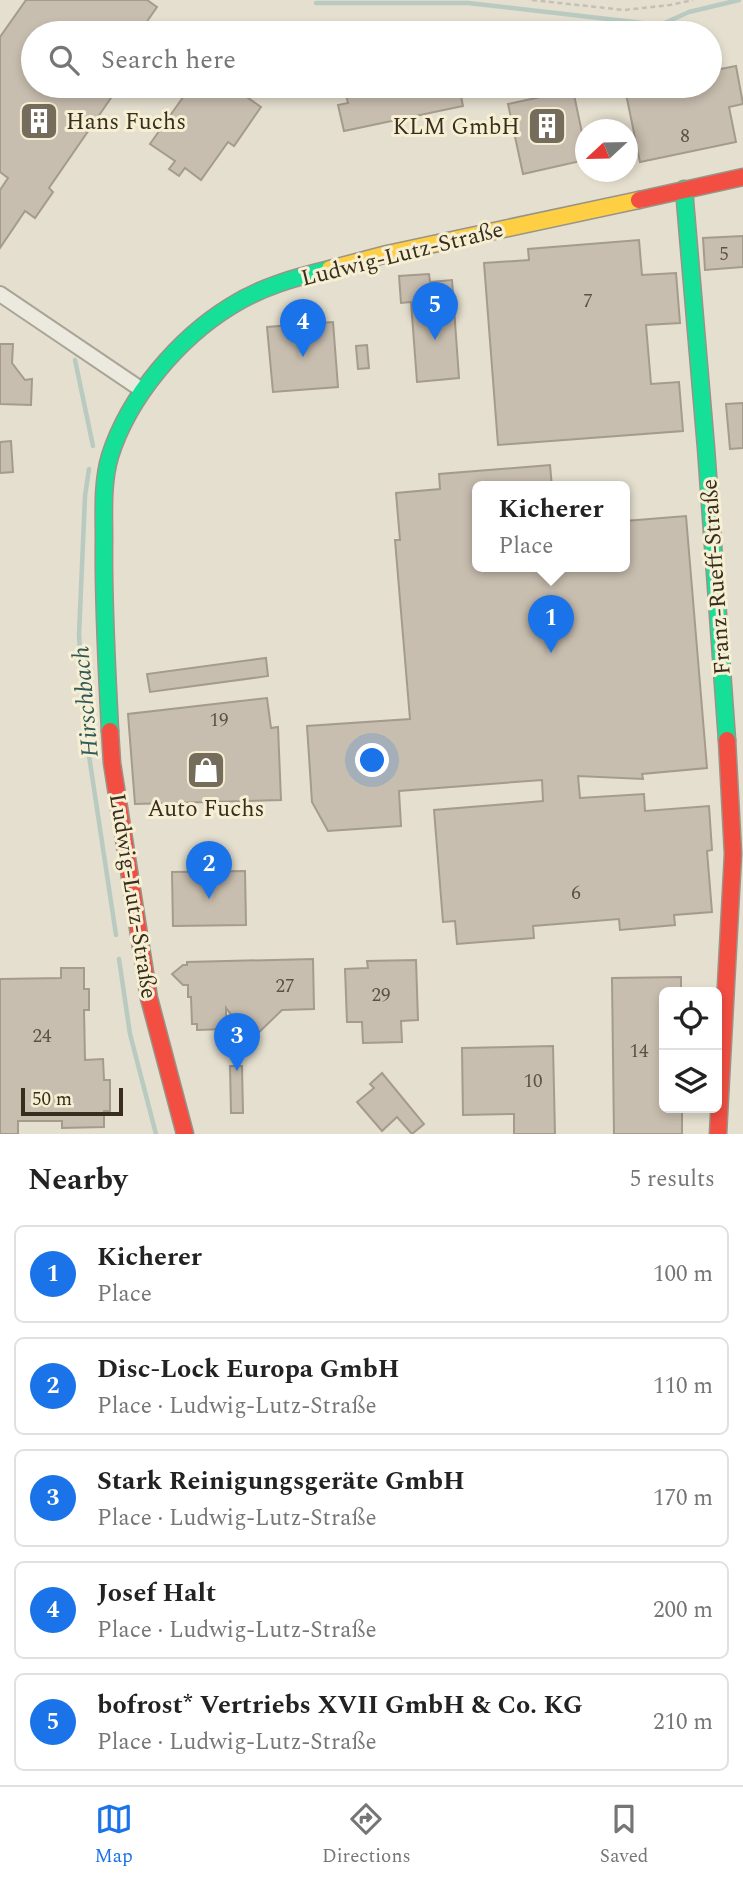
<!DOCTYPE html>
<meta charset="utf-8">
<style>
:root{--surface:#fff;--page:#f6f6f6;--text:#222;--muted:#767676;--line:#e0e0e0;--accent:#1a73e8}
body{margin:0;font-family:Spectral,serif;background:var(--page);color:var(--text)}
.controls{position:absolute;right:21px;bottom:21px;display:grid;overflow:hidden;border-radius:10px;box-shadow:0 4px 10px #0003}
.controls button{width:63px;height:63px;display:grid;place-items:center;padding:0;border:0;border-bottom:2px solid var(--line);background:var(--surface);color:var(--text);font:35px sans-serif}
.compass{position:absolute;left:575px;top:119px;width:63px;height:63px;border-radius:50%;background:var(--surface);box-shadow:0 4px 10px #0003;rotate:248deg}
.scale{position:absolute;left:21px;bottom:18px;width:102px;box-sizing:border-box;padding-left:7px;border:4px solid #392e1e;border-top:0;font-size:19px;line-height:24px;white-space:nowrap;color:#392e1e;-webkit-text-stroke:5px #f6efd4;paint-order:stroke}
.you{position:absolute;left:373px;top:761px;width:24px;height:24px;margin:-18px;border:5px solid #fff;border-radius:50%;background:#1a73e8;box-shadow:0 0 0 10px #1a73e833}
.badge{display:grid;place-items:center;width:46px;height:46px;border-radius:50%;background:var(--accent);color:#fff;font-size:23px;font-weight:700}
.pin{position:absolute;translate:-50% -58px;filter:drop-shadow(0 2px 4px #0008)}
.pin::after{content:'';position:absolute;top:37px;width:24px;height:21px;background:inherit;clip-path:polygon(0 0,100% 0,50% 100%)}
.popup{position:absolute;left:472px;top:481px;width:158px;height:91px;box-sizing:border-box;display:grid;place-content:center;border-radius:10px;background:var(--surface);filter:drop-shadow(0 2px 5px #0005);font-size:23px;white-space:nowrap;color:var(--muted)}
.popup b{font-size:26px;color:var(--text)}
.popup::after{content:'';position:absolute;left:50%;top:100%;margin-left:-14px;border:14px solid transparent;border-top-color:var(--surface)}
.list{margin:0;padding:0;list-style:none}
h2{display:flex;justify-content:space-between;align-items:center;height:91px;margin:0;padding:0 28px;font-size:30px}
h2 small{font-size:23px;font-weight:400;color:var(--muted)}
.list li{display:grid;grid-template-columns:46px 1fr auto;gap:21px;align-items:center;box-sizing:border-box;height:98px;margin:0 14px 14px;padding:0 14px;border:2px solid var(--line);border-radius:10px}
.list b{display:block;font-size:26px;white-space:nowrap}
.list p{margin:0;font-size:23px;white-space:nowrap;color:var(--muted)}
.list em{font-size:23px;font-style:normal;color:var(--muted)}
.icon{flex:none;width:38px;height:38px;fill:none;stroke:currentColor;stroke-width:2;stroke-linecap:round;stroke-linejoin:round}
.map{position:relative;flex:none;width:743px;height:1134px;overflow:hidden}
.search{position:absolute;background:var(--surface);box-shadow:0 4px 10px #0003;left:21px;right:21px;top:21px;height:77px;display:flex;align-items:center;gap:18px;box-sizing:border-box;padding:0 24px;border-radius:38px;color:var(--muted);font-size:26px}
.sheet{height:651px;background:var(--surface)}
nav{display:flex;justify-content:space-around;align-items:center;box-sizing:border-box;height:98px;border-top:2px solid var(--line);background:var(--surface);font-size:19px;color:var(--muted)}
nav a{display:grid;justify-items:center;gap:4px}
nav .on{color:var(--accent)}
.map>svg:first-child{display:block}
</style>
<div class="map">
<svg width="743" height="1134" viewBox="0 0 743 1134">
<rect width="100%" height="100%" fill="#e4dfce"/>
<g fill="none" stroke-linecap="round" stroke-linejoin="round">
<g stroke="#b9cac1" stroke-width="4.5">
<path d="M316 3H468L660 25 689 12 739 0"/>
<path d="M75 360 93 446"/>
<path d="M89 469 85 496 79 635 85 729 116 935"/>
<path d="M119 959 130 1034 156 1134"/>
</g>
</g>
<g fill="#c8beaf" stroke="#a59b8d" stroke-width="2">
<path d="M26 0H147L157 7 139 33H33V86H100L113 95 49 188 53 192 35 218 25 211 0 248V190L8 178 0 172V37Z"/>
<path d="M736 66 743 104 729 107 736 142 640 162 625 89 642 86H710V71Z"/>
<path d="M191 86H231L261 107 234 146 228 142 201 180 185 168 179 176 169 169 175 161 150 144Z"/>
<path d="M344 86H459L463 106 344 131 338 105 348 103Z"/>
<path d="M573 90 585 147V160L523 174 508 104Z"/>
<path d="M743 236V267L705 270 703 238Z"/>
<path d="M639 240 642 275 676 273 680 323 646 325 651 384 679 382 683 431 498 445 484 263 529 260 528 249Z"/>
<path d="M429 274 430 282 452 280 459 378 417 382 411 302 401 303 399 276Z"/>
<path d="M333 322 338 387 273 392 267 327Z"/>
<path d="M0 344H13L12 363 25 380 32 379 31 405 0 404Z"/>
<path d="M367 345 369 368 358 369 356 346Z"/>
<path d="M743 403V448L730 449 726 404Z"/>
<path d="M11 441 13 472 0 473V442Z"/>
<path d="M550 465 552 487H478V567H625V521L686 516 707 768 642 774 643 779 578 776 580 798 644 794 645 811 709 806 712 850 707 851 712 912 674 915 675 925 620 930 619 919 533 926 534 938 457 944 455 921 443 922 434 810 543 801 542 780 399 791 401 826 328 831 312 802 307 726 410 719 395 540H400L396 493 440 489 439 474Z"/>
<path d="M266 658 268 676 150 692 147 674Z"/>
<path d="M267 698 271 728 278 727 281 800 135 804 128 714Z"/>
<path d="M245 871 246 925 173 926 172 872Z"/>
<path d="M313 959 314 1009 282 1010 251 1040 226 1008V1029L197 1030V1024H192L191 997H188V985H183L172 974 183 965H187V962Z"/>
<path d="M416 960 418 1020 401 1021 402 1042 363 1043 362 1022H347L345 969 368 968 367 961Z"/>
<path d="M61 968H84V989H89V1010H84L85 1060 103 1059 104 1080H110V1111H104V1127L62 1128V1121H18V1134H0V979L61 978Z"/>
<path d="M681 977V992H664V1108H682V1134H614L612 978Z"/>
<path d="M553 1046 555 1134H514V1114L463 1115 462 1048Z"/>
<path d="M230 1066H242L243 1113H231Z"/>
<path d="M382 1073 424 1124 412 1134 397 1117 382 1131 357 1102 374 1088 370 1084Z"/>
</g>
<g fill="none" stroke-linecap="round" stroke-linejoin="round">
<g stroke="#aaa496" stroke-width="18">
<path id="street" d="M0 294 142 390"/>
</g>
<g stroke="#999487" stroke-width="19">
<g id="fast">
<path d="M684 189 706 448 727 740"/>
<path d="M110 731C107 667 103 604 104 540 104 512 102 483 110 456 129 396 179 338 231 306 261 287 296 277 330 269"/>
</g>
</g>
<g stroke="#999487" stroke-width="19">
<path id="slow" d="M330 269 387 254 639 200"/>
</g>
<g stroke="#999487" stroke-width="19">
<g id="jam">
<path d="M639 200 743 177"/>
<path d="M110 731 112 763 149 998 185 1134"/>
<path d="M718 1134 733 854 727 740"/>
</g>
</g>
<path stroke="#c5c0b6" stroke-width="2.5" stroke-dasharray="5 3.5" stroke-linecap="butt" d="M532 0 624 10 670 5 693 0"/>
<use href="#street" stroke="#ece9df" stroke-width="14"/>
<use href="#fast" stroke="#16e098" stroke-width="16"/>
<use href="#slow" stroke="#ffcf43" stroke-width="16"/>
<use href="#jam" stroke="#f24e42" stroke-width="16"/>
</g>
<defs>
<g id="building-square" transform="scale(2.0125)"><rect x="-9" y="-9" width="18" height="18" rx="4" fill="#756c5c" stroke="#f6efd4"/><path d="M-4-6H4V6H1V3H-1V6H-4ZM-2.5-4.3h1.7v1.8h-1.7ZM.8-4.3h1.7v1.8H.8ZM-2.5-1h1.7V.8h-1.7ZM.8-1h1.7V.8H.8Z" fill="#fff"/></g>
<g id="shop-square" transform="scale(2.0125)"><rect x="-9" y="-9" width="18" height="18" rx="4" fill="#756c5c" stroke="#f6efd4"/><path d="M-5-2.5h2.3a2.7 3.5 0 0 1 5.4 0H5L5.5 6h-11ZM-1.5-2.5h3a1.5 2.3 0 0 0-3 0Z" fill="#fff"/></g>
</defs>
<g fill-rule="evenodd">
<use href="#building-square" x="39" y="121"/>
<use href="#building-square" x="547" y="126"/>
<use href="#shop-square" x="206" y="770"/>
</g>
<g text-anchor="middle" stroke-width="6" stroke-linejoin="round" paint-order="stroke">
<g font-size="19" fill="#5d5242">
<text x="685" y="142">8</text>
<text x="724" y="260">5</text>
<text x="588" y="307">7</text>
<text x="219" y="726">19</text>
<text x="576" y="899">6</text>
<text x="285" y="992">27</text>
<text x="381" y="1001">29</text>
<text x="42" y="1042">24</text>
<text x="639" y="1057">14</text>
<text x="533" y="1087">10</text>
</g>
<g font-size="23" fill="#392e1e" stroke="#f6efd4" text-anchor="start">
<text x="66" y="129">Hans Fuchs</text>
<text x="520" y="134" text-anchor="end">KLM GmbH</text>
<text x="206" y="816" text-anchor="middle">Auto Fuchs</text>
</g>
<g font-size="23" fill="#392e1e" stroke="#f6efd4">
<text transform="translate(402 253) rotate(-14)" y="8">Ludwig-Lutz-Straße</text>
<text transform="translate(715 577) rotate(-94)" y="8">Franz-Rueff-Straße</text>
<text transform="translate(134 896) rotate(81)" y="8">Ludwig-Lutz-Straße</text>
</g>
<g font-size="24" font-style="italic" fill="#2e5859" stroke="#f6efd4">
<text transform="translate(85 702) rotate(-95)" y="8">Hirschbach</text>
</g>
</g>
</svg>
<div class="controls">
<button><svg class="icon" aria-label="locate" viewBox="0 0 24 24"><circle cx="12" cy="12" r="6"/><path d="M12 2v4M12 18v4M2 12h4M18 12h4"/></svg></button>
<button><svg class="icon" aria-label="layers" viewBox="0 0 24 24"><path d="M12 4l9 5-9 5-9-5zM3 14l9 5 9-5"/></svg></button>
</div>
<svg class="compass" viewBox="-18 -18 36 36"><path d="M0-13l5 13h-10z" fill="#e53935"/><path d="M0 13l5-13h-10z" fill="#767676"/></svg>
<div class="scale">50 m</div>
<div class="you"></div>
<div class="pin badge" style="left:551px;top:653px">1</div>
<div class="popup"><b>Kicherer</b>Place</div>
<div class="pin badge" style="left:209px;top:899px">2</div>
<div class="pin badge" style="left:237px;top:1071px">3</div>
<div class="pin badge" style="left:303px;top:357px">4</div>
<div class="pin badge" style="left:435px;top:340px">5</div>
<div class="search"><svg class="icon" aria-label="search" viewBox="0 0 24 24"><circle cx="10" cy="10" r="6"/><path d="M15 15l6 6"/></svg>Search here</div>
</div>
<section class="sheet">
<h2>Nearby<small>5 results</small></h2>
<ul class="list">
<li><span class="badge">1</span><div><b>Kicherer</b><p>Place</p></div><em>100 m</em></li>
<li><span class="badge">2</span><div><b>Disc-Lock Europa GmbH</b><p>Place · Ludwig-Lutz-Straße</p></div><em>110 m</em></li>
<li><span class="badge">3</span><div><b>Stark Reinigungsgeräte GmbH</b><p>Place · Ludwig-Lutz-Straße</p></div><em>170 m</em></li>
<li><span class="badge">4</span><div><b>Josef Halt</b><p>Place · Ludwig-Lutz-Straße</p></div><em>200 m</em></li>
<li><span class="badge">5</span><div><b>bofrost* Vertriebs XVII GmbH &amp; Co. KG</b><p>Place · Ludwig-Lutz-Straße</p></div><em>210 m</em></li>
</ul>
</section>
<nav>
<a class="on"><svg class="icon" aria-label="map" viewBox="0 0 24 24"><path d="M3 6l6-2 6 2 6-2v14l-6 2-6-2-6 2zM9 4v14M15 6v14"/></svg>Map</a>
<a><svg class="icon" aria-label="directions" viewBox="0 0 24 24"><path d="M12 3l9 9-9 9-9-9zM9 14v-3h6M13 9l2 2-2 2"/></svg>Directions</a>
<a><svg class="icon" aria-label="saved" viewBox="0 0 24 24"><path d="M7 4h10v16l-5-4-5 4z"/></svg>Saved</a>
</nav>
